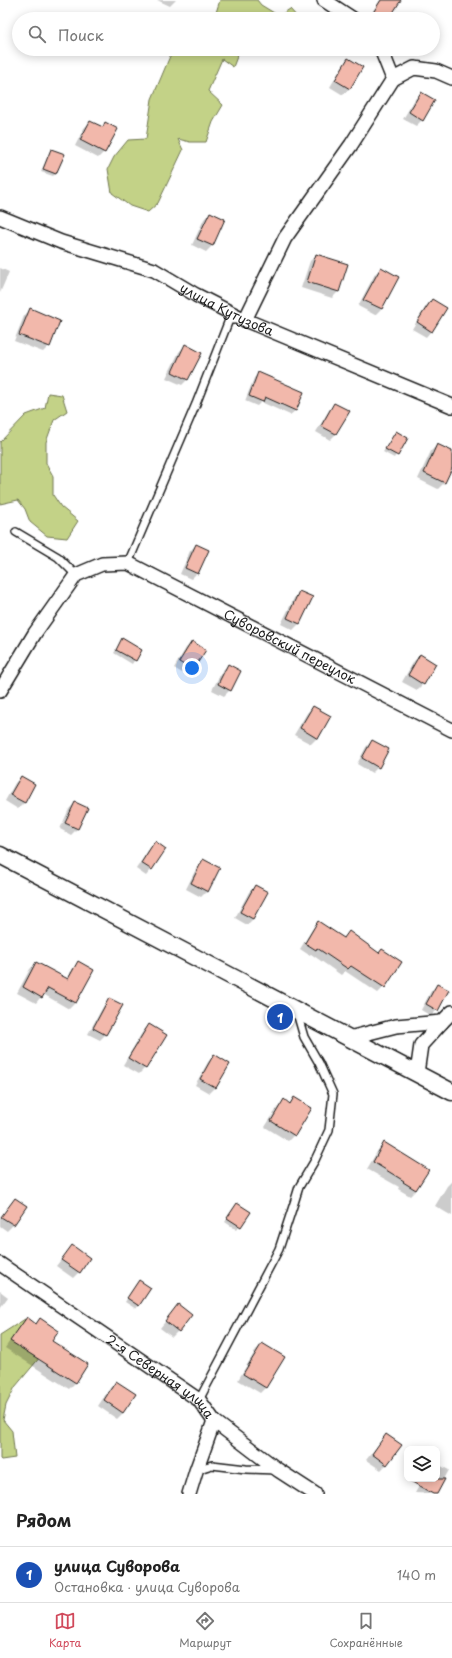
<!DOCTYPE html>
<html lang="ru">
<meta charset="utf-8">
<style>
:root{--surface:#fff;--page:#f6f6f6;--text:#222;--muted:#767676;--line:#e0e0e0;--accent:#d1495b}
body{margin:0;font-family:"Playpen Sans",sans-serif;background:var(--page);color:var(--text)}
.controls{position:absolute;right:12px;bottom:12px;display:grid;overflow:hidden;border-radius:8px;box-shadow:0 2px 10px #0003}
.controls button{width:36px;height:36px;display:grid;place-items:center;padding:0;border:0;border-bottom:1px solid var(--line);background:var(--surface);color:var(--text);font:20px sans-serif}
.you{position:absolute;left:192px;top:668px;width:14px;height:14px;margin:-10px;border:3px solid #fff;border-radius:50%;background:#1a73e8;box-shadow:0 0 0 6px #1a73e833}
.badge{display:grid;place-items:center;width:26px;height:26px;border-radius:50%;background:var(--accent);color:#fff;font-size:13px;font-weight:700}
.pin{position:absolute;translate:-50% -50%;border:2px solid #fff;box-shadow:0 1px 4px #0006}
.list{margin:0;padding:0;list-style:none}
h2{display:flex;justify-content:space-between;align-items:center;height:52px;margin:0;padding:0 16px;font-size:17px}
h2 small{font-size:13px;font-weight:400;color:var(--muted)}
.list li{display:grid;grid-template-columns:26px 1fr auto;gap:12px;align-items:center;box-sizing:border-box;height:56px;padding:0 16px;border-top:1px solid var(--line)}
.list b{display:block;font-size:15px;white-space:nowrap}
.list p{margin:0;font-size:13px;white-space:nowrap;color:var(--muted)}
.list em{font-size:13px;font-style:normal;color:var(--muted)}
.icon{flex:none;width:22px;height:22px;fill:none;stroke:currentColor;stroke-width:2;stroke-linecap:round;stroke-linejoin:round}
.map{position:relative;flex:none;width:452px;height:1494px;overflow:hidden}
.search{position:absolute;background:var(--surface);box-shadow:0 2px 10px #0003;left:12px;right:12px;top:12px;height:44px;display:flex;align-items:center;gap:10px;box-sizing:border-box;padding:0 14px;border-radius:22px;color:var(--muted);font-size:15px}
.sheet{height:108px;background:var(--surface)}
nav{display:flex;justify-content:space-around;align-items:center;box-sizing:border-box;height:56px;border-top:1px solid var(--line);background:var(--surface);font-size:11px;color:var(--muted)}
nav a{display:grid;justify-items:center;gap:2px}
nav .on{color:var(--accent)}
.map>svg:first-child{display:block}
</style>
<div class="map">
<svg width="452" height="1494" viewBox="0 0 452 1494">
<rect width="100%" height="100%" fill="#fff"/>
<filter id="ink" filterUnits="userSpaceOnUse"><feTurbulence type="fractalNoise" baseFrequency=".025" numOctaves="2"/><feDisplacementMap in="SourceGraphic" scale="8" xChannelSelector="R" yChannelSelector="G"/><feConvolveMatrix kernelMatrix="1 2 1 2 8 2 1 2 1" color-interpolation-filters="sRGB"/></filter>
<g filter="url(#ink)">
<g fill="#c3d287" stroke="#707752">
<path d="M220 0H257L261 5 279 16 290 9 299 19H214Z"/>
<path d="M173 49H240L233 67 222 59 208 91 223 105 213 122 206 142H190L178 139 183 150 158 203 148 212 130 206 112 193 108 169 114 157 128 140 146 139 152 99Z"/>
<path d="M48 393 62 395 67 411 54 420 46 442V463L53 476V495L61 507 78 521 67 538 47 536 30 522 25 509 18 500 0 504V442L26 415 45 408Z"/>
<path d="M25 1319 31 1342 41 1356 15 1387 6 1405 3 1420 12 1431 15 1458 1 1460 0 1459V1335Z"/>
</g>
<g fill="#0003">
<path d="M157 0H176L170 6Z"/>
<path d="M380 0H399L387 19H368Z"/>
<path d="M349 59 362 67 349 89 343 95 330 87 343 65Z"/>
<path d="M421 93 422 120 416 126 403 119 415 99Z"/>
<path d="M90 122 101 128 105 124 104 152 98 158 75 146 84 128Z"/>
<path d="M51 150 56 174 53 176 41 172 49 153Z"/>
<path d="M210 213 224 220 212 246 206 252 192 245 204 219Z"/>
<path d="M316 255 347 265 338 292 332 298 301 288 310 261Z"/>
<path d="M0 268 9 272 0 293Z"/>
<path d="M381 268 398 277 381 309 375 315 358 306 375 274Z"/>
<path d="M432 300 431 331 426 337 412 329 426 306Z"/>
<path d="M30 310 49 346 43 352 14 341 24 316Z"/>
<path d="M185 346 188 379 182 385 166 378 179 352Z"/>
<path d="M259 373 303 393 295 411 290 415 261 402 257 406 245 401 254 378Z"/>
<path d="M335 404 348 412 336 434 330 440 316 432 329 410Z"/>
<path d="M396 433 406 439 394 458 383 452Z"/>
<path d="M437 445 452 452V465L444 483 438 489 418 479 431 451Z"/>
<path d="M196 545 197 573 191 579 180 574 190 551Z"/>
<path d="M300 592 311 597 299 624 293 630 281 624 294 598Z"/>
<path d="M122 640 141 650 132 664 114 653Z"/>
<path d="M192 642 205 650 193 670 187 676 174 668 186 648Z"/>
<path d="M420 656 423 684 417 690 402 682 414 661Z"/>
<path d="M228 665 230 690 224 696 212 690 222 671Z"/>
<path d="M313 707 317 738 311 744 294 735 307 713Z"/>
<path d="M372 741 378 767 372 773 357 764 366 747Z"/>
<path d="M21 777 34 784 24 803 18 809 5 801 15 783Z"/>
<path d="M75 803 87 809 77 829 71 835 60 829 69 809Z"/>
<path d="M155 843 151 870 146 876 136 869 149 849Z"/>
<path d="M203 861 207 891 201 897 186 889 197 867Z"/>
<path d="M255 886 253 919 247 925 235 918 249 892Z"/>
<path d="M319 922 343 938 349 933 378 953 382 950 401 962 384 987 378 993 345 971 341 975 311 954 309 955 300 949 313 928Z"/>
<path d="M36 963 66 979 72 969 78 963 92 971 75 1003 69 1009 43 994 36 1003 17 993 30 969Z"/>
<path d="M437 985V1010L431 1016 421 1010 431 991Z"/>
<path d="M110 999 106 1034 100 1040 88 1034 104 1005Z"/>
<path d="M149 1025 145 1068 139 1074 123 1065 143 1031Z"/>
<path d="M214 1056 215 1087 209 1093 195 1085 208 1062Z"/>
<path d="M294 1098V1135L288 1141 265 1127 278 1107 284 1101 289 1104Z"/>
<path d="M384 1144 427 1170 416 1190 410 1196 398 1189 399 1187 367 1169 378 1150Z"/>
<path d="M452 1181V1216L435 1206 447 1186Z"/>
<path d="M15 1199 25 1206 13 1225 7 1231 0 1226V1218Z"/>
<path d="M237 1204 249 1212 237 1230 225 1222Z"/>
<path d="M72 1246 79 1272 73 1278 56 1266Z"/>
<path d="M136 1284 150 1289 136 1309 125 1302Z"/>
<path d="M0 1291 8 1297 0 1308Z"/>
<path d="M178 1306V1331L172 1337 160 1328Z"/>
<path d="M27 1319 35 1324 40 1319 51 1341 87 1365 75 1383 69 1389 5 1348 21 1325Z"/>
<path d="M262 1344 266 1387 260 1393 238 1380 256 1350Z"/>
<path d="M116 1382 123 1413 117 1419 98 1406 110 1388Z"/>
<path d="M386 1435 387 1464 381 1470 366 1460Z"/>
<path d="M437 1464 449 1470 436 1494 415 1493 423 1479H437Z"/>
</g>
<g fill="#f2b8ab" stroke="#1c1c1c">
<path d="M381 0H401L389 19H369Z"/>
<path d="M348 58 363 67 350 89 335 80Z"/>
<path d="M421 92 435 100 423 121 409 112Z"/>
<path d="M90 121 103 127 105 122 118 129 105 153 80 140Z"/>
<path d="M51 149 65 154 56 174 43 169Z"/>
<path d="M210 212 225 219 213 246 197 239Z"/>
<path d="M316 254 348 264 339 292 307 282Z"/>
<path d="M381 267 399 277 382 309 363 300Z"/>
<path d="M432 299 447 308 432 332 417 322Z"/>
<path d="M30 308 60 321 50 347 19 335Z"/>
<path d="M185 344 202 353 188 380 172 372Z"/>
<path d="M258 372 304 392 296 411 265 397 263 402 249 396Z"/>
<path d="M334 403 350 411 336 434 321 426Z"/>
<path d="M396 431 408 438 398 456 385 449Z"/>
<path d="M437 444 452 451V468L445 483 424 473Z"/>
<path d="M196 544 209 550 198 574 185 568Z"/>
<path d="M299 591 313 597 300 624 287 618Z"/>
<path d="M122 638 142 650 136 661 116 650Z"/>
<path d="M192 641 206 650 193 670 179 662Z"/>
<path d="M420 654 436 664 424 685 408 675Z"/>
<path d="M228 664 241 671 231 691 218 684Z"/>
<path d="M313 706 331 716 318 739 300 728Z"/>
<path d="M372 740 389 749 379 768 362 758Z"/>
<path d="M21 776 35 784 25 803 10 795Z"/>
<path d="M75 802 88 808 78 829 65 823Z"/>
<path d="M155 841 166 849 152 870 141 863Z"/>
<path d="M203 859 220 868 208 892 191 883Z"/>
<path d="M255 885 268 892 253 919 240 912Z"/>
<path d="M318 921 344 938 349 931 379 953 382 949 402 962 385 988 351 966 348 969 317 948 316 950 305 943Z"/>
<path d="M78 961 94 970 76 1003 48 988 42 998 23 987 36 962 68 979Z"/>
<path d="M437 984 449 990 438 1011 426 1004Z"/>
<path d="M109 998 123 1005 106 1035 93 1028Z"/>
<path d="M149 1024 167 1035 146 1069 128 1058Z"/>
<path d="M214 1054 230 1064 216 1088 200 1079Z"/>
<path d="M294 1097 312 1108 295 1136 271 1121 284 1099 290 1104Z"/>
<path d="M384 1142 429 1170 416 1190 403 1182 404 1181 373 1162Z"/>
<path d="M15 1198 27 1206 14 1225 1 1217Z"/>
<path d="M237 1203 251 1212 241 1227 227 1218Z"/>
<path d="M72 1245 90 1258 80 1273 61 1260Z"/>
<path d="M139 1280 151 1288 139 1306 127 1298Z"/>
<path d="M178 1304 192 1315 179 1332 165 1321Z"/>
<path d="M27 1317 36 1324 40 1318 59 1331 52 1341 88 1364 76 1383 10 1341Z"/>
<path d="M262 1343 285 1357 266 1388 243 1374Z"/>
<path d="M116 1381 136 1394 123 1413 104 1400Z"/>
<path d="M386 1434 402 1445 387 1465 372 1454Z"/>
<path d="M407 1479H445L437 1494H433Z"/>
</g>
<g fill="none" stroke-linecap="round" stroke-linejoin="round">
<g stroke="#1c1c1c" stroke-width="10">
<g id="service">
<path d="M16 532 58 557 76 575"/>
<path d="M128 563 196 404 229 320H240"/>
<path d="M199 1400 279 1249 295 1200 299 1187 315 1160 329 1130 333 1094 319 1063 304 1037 297 1013"/>
<path d="M196 1470 212 1465 246 1469 276 1470"/>
</g>
</g>
<g stroke="#1c1c1c" stroke-width="16">
<g id="minor">
<path d="M324 0 353 19"/>
<path d="M381 49 393 79 414 68 436 71 452 78"/>
<path id="s1" d="M0 217 61 242 154 270 196 295 245 320 452 406"/>
<path d="M245 320 285 238 351 145 393 79"/>
<path id="s2" d="M0 691 35 633 76 575 102 564 128 563 452 730"/>
<path d="M349 1038 396 1026 442 1022 452 1012"/>
<path d="M417 1073 421 1045 442 1022"/>
<path id="s3" d="M0 1264 199 1400 214 1421 278 1470 315 1494"/>
<path d="M189 1494 196 1471 214 1421"/>
</g>
</g>
<g stroke="#1c1c1c" stroke-width="19">
<path id="tertiary" d="M0 855 452 1092"/>
</g>
<use href="#service" stroke="#fff" stroke-width="7"/>
<use href="#minor" stroke="#fff" stroke-width="13"/>
<use href="#tertiary" stroke="#fff" stroke-width="16"/>
</g>
</g>
<g text-anchor="middle" stroke-width="4" stroke-linejoin="round" paint-order="stroke">
<g font-size="13" fill="#1c1c1c" stroke="#fff">
<text dy="5" stroke="none"><textPath href="#s1" startOffset="246">улица Кутузова</textPath></text>
<text dy="5" stroke="none"><textPath href="#s2" startOffset="375">Суворовский переулок</textPath></text>
<text dy="5" stroke="none"><textPath href="#s3" startOffset="196">2-я Северная улица</textPath></text>
</g>
</g>
</svg>
<div class="controls">
<button><svg class="icon" aria-label="layers" viewBox="0 0 24 24"><path d="M12 4l9 5-9 5-9-5zM3 14l9 5 9-5"/></svg></button>
</div>
<div class="you"></div>
<div class="pin badge" style="left:280px;top:1017px;background:#1a4fb4">1</div>
<div class="search"><svg class="icon" aria-label="search" viewBox="0 0 24 24"><circle cx="10" cy="10" r="6"/><path d="M15 15l6 6"/></svg>Поиск</div>
</div>
<section class="sheet">
<h2>Рядом<small></small></h2>
<ul class="list">
<li><span class="badge" style="background:#1a4fb4">1</span><div><b>улица Суворова</b><p>Остановка · улица Суворова</p></div><em>140 m</em></li>
</ul>
</section>
<nav>
<a class="on"><svg class="icon" aria-label="map" viewBox="0 0 24 24"><path d="M3 6l6-2 6 2 6-2v14l-6 2-6-2-6 2zM9 4v14M15 6v14"/></svg>Карта</a>
<a><svg class="icon" aria-label="directions" viewBox="0 0 24 24"><path d="M12 3l9 9-9 9-9-9zM9 14v-3h6M13 9l2 2-2 2"/></svg>Маршрут</a>
<a><svg class="icon" aria-label="saved" viewBox="0 0 24 24"><path d="M7 4h10v16l-5-4-5 4z"/></svg>Сохранённые</a>
</nav>
